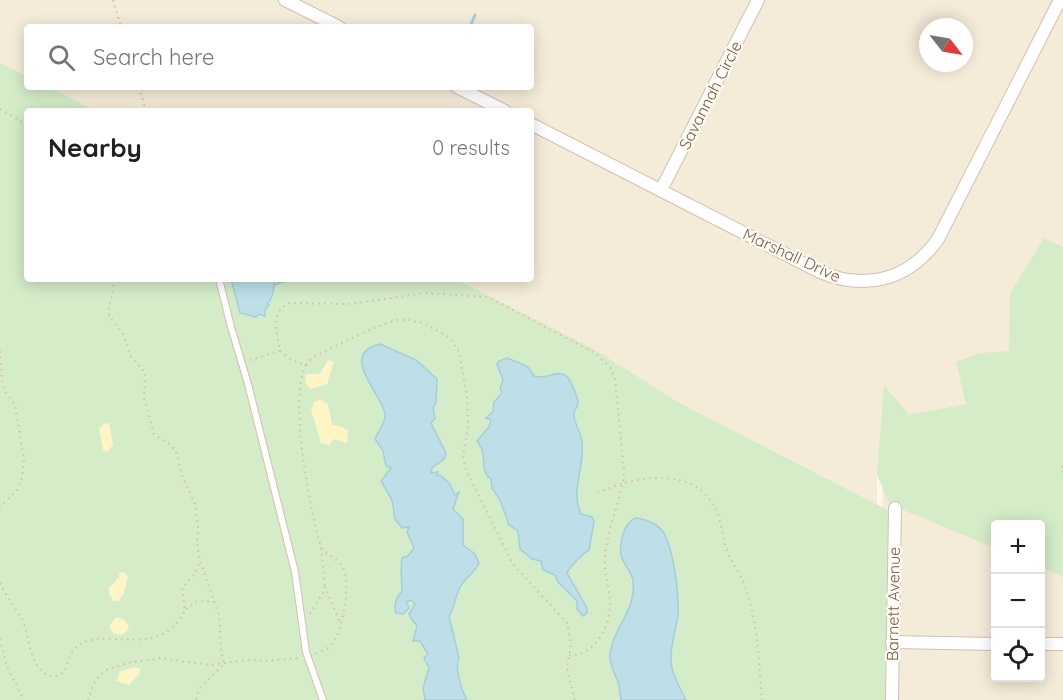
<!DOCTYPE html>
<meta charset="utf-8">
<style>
:root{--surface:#fff;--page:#f2f2f2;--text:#202124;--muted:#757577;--line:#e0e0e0}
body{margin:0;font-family:Quicksand,sans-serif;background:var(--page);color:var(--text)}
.controls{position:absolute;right:18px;bottom:18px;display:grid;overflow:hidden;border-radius:6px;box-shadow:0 3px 15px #0003}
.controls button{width:54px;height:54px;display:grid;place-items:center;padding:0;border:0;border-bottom:2px solid var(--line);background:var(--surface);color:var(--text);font:30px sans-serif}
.compass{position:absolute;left:919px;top:18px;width:54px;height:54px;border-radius:50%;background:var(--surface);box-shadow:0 3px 15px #0003;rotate:121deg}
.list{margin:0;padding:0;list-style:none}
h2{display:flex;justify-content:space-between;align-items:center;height:78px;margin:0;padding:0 24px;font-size:26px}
h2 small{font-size:20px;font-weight:400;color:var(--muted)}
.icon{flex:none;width:33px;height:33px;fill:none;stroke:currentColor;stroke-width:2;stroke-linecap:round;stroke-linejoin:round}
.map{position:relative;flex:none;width:1063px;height:700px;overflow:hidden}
.search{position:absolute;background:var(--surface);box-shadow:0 3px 15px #0003;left:24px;top:24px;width:510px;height:66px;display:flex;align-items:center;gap:15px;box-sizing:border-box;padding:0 21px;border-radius:6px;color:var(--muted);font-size:22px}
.panel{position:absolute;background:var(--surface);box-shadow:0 3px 15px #0003;left:24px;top:108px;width:510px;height:174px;border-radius:6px}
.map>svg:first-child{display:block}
</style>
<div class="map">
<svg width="1063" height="700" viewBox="0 0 1063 700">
<rect width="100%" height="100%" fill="#fdf8eb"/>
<path fill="#f5ebd9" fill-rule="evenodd" d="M0 0H1063V528L964 476 995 537 996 678H1040L1041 560 1063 572V700H879L883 478 933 505 877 472V504L678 402 594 349 456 279H531V111H96L49 87H531V27H27V76L0 63ZM928 27H964V63H928Z"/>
<g fill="#d4ecc8">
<path d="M0 63 27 76V87H49L96 111H27V279H456L594 349 678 402 888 510 885 700H0Z"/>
<path d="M1044 238 1063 247V577L1041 567 1040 524H996L995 548 901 509 891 508 877 475 884 385 909 415 966 404 956 362 980 353 1009 351 1010 293Z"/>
</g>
<g fill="#fdf5c6">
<path d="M328 360 334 362 327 384 310 389 305 382 307 374H320Z"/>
<path d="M319 398 328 404 332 425 340 426 348 430 347 443 334 439 329 445 321 443 311 410 314 402 319 400Z"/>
<path d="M109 423 113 444 108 452 103 450 99 429 103 424Z"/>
<path d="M124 572 128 577 124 593 119 601H113L109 593V588L120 576 118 573Z"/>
<path d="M116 617 125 620 129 627 127 631 121 635 113 633 109 626Z"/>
<path d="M135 667 140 669V673L129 685 116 681 118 679 120 671Z"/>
</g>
<g fill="#bedfe8" stroke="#a4cedb" stroke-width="1.5">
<path d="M231 279H290L274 285C273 292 273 298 267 304L269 305 265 310V316L259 314 256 317 240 313Z"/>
<path d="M380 344 416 360 437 379 436 403 433 408 435 418 431 423 446 453 444 459 432 468 431 473 438 472 437 476 440 475 449 483 455 495 459 492 453 509 463 519V545L475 554 479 563C475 573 465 578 460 587 455 596 455 608 449 616L459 658C454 668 462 691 467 700H425L423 688 429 668 424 658 428 654 420 641H413L417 626 411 618 409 614 415 604 411 600 406 602 409 608 403 614 396 613C393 605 397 596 402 591 402 580 400 569 402 558L408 556 414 548 407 532 409 527 402 528 395 519 392 500 381 481 391 468 386 466 383 451 375 439C378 430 386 424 385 414 383 395 337 354 380 344Z"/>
<path d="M507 358 524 365 529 368 534 376C548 380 554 370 565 375 570 377 578 398 578 403 577 408 573 411 574 416 575 425 581 433 582 442 585 466 570 492 581 514L592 517 594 522 589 550C583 553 569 568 567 573L587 608V613L583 616 577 609V601L558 582 555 575 543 570 541 561 532 559 520 549 518 531 509 525 500 500 492 488 491 479C480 471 486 462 482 450 481 447 479 444 477 441L489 427 491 420 486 418 493 412 494 402 502 393 500 389 503 380 497 364 499 361Z"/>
<path d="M636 518C646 519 658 524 664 533 674 552 679 594 678 615 676 631 670 645 671 661 672 675 680 688 686 700H621C620 694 620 687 618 682 615 674 609 664 610 655 612 629 637 611 633 580 631 571 623 564 621 555 619 543 624 522 636 518Z"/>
</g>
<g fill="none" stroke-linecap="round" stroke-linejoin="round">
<path stroke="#a4cedb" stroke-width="3" d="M470 27 475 15"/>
<g stroke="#d1c1af" stroke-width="8">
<path id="service" d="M219 279 231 327 248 384 295 572 306 652 323 700"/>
</g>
<g stroke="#d1c1af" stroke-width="14">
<g id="minor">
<path d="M285 0 339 27"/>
<path d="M457 87 505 111"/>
<path d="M531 124 820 272C866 291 909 280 938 239L1060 0"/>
<path d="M661 190 758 0"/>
<path d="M892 642 996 644"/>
<path d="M1040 644H1063"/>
<path d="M892 700 895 508"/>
</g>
</g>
<g stroke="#dabda4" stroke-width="2" stroke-dasharray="1.5 4.5" stroke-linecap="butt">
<path d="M113 0 121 27"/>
<path d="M139 87 146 111"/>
<path d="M0 109 27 125"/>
<path d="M112 279 114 289 109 305V316L123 334 131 357 145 372 144 398 154 434 169 444 176 451 183 478 195 504 198 527 197 543 200 561 219 615 221 649 224 664 199 689 196 700"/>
<path d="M0 351 2 380 4 390 15 405 24 459 22 478 17 490 0 507"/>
<path d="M280 351 291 360 306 365 313 357 369 330 396 320H409L423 323 449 337 459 352 467 396 468 426 463 457 466 470 513 564 567 623 571 643 567 670 575 700"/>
<path d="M250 360 280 351C277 333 270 312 289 303L350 304 425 293 488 297 595 353 610 367 615 379 624 471 623 483C657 475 698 472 716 510 722 522 722 537 727 550 731 563 741 573 745 586 758 622 759 663 762 700"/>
<path d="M306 365C288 396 310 509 320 544 323 555 340 558 344 570 350 586 343 633 331 645 328 649 320 652 315 654"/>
<path d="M1063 466 1061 470 1063 472"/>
<path d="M321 548 325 587"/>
<path d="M0 583C6 596 15 607 22 619 31 638 28 673 55 677L64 672C67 666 68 659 71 654 92 617 158 667 185 610L182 588 195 574 199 563"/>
<path d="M186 609 197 601 216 602"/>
<path d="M310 614 324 591 325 587 341 625"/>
<path d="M0 639 7 667 24 700"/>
<path d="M569 655C593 657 609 629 610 607 611 591 604 576 605 560 606 535 617 508 623 483L594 494"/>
<path d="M88 700 94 683 100 675 108 669 128 663 160 658 210 665 247 660 267 661 298 658"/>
</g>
<use href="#service" stroke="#fff" stroke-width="6"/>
<use href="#minor" stroke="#fff" stroke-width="12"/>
</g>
<g text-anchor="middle" stroke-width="4.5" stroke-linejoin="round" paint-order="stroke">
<g font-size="16" fill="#7a604c" stroke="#fffbf2">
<text transform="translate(710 95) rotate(-63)" y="6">Savannah Circle</text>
<text transform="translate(792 255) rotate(25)" y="6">Marshall Drive</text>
<text transform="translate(893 604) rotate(-89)" y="6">Barnett Avenue</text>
</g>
</g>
</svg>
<div class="controls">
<button>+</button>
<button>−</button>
<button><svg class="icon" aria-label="locate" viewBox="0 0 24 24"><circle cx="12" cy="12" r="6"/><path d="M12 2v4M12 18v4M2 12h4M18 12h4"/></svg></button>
</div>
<svg class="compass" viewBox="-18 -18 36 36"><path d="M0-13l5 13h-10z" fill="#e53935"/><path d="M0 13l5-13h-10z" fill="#757577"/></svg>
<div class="search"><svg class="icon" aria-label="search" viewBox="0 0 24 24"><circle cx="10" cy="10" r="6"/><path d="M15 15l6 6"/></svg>Search here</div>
<section class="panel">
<h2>Nearby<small>0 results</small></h2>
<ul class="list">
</ul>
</section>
</div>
